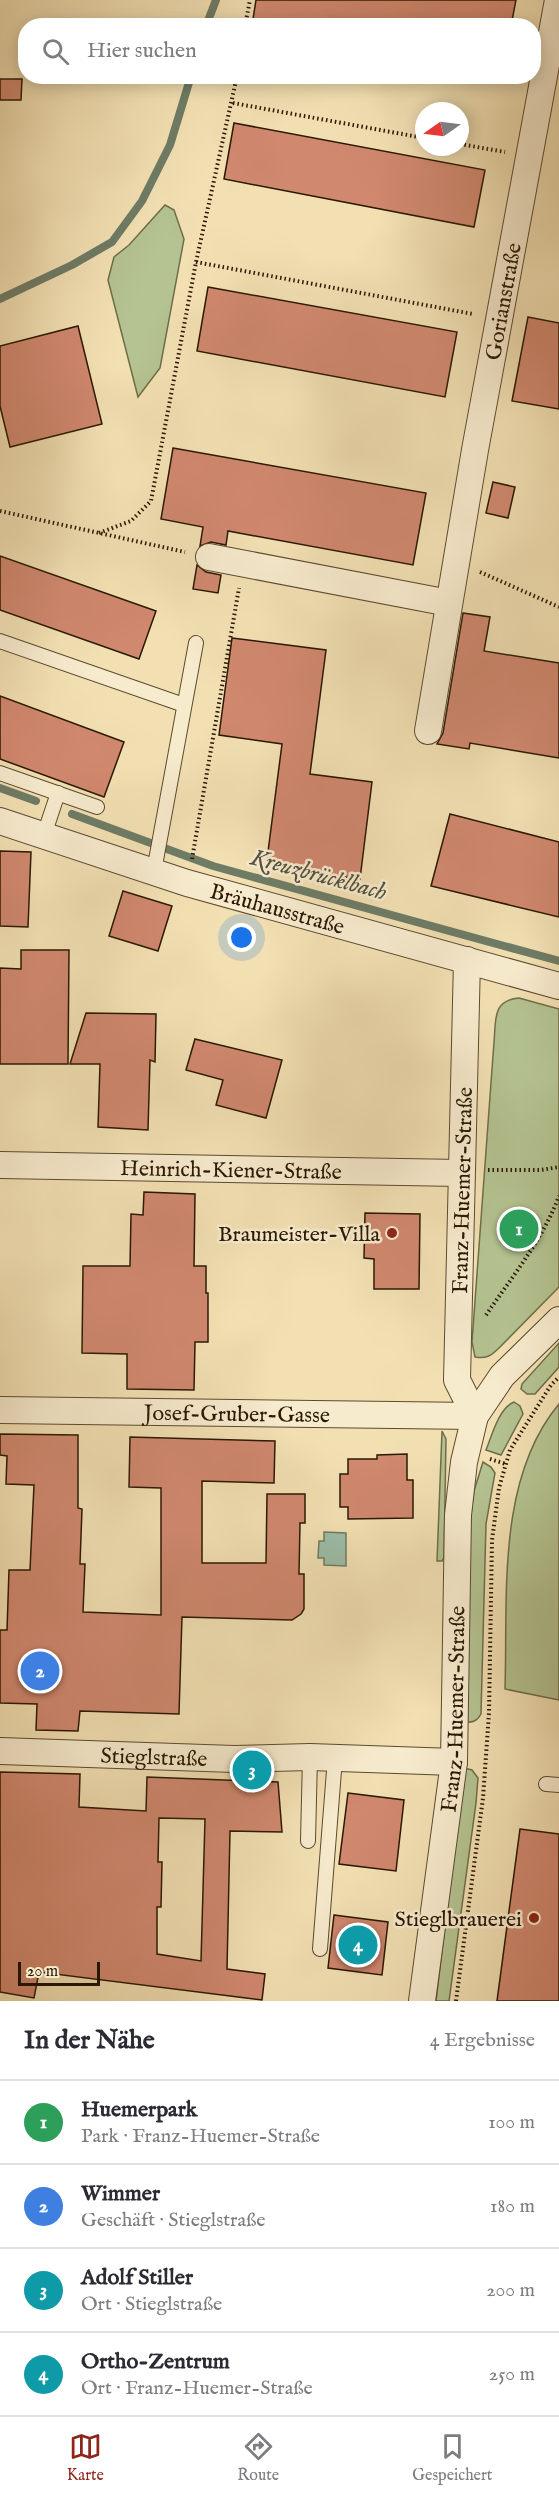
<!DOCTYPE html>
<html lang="de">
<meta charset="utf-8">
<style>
:root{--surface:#fff;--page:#f2f2f3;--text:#2b2b33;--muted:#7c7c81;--line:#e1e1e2;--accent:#8f2418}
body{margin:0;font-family:"IM FELL English",serif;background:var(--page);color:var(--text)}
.compass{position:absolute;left:415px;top:102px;width:54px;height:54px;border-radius:50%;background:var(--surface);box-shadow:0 3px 15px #0003;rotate:256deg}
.scale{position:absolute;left:18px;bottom:15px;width:82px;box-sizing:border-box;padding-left:6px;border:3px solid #2a1803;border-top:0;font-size:16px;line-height:21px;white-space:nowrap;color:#2a1803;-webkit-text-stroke:4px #f7ebce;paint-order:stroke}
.you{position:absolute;left:242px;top:938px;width:21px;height:21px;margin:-15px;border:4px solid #fff;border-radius:50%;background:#1a73e8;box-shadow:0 0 0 9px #1a73e833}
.badge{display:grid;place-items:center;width:39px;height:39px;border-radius:50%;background:var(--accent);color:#fff;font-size:20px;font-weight:700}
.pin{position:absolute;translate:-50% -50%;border:3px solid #fff;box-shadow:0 2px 6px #0006}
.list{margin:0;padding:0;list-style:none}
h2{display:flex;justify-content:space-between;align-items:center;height:78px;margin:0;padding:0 24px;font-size:26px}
h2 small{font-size:20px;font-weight:400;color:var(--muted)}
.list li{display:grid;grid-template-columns:39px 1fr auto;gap:18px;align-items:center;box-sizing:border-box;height:84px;padding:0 24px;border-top:2px solid var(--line)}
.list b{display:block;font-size:22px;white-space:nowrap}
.list p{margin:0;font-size:20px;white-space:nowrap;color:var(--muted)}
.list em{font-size:20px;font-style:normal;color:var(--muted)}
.icon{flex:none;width:33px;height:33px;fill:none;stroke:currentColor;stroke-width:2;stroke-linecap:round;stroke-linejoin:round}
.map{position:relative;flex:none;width:559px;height:2001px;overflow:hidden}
.search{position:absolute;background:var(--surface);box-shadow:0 3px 15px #0003;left:18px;right:18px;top:18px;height:66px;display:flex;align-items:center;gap:15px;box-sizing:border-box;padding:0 21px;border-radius:24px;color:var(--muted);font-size:22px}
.sheet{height:414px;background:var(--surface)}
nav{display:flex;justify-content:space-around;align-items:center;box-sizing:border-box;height:84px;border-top:2px solid var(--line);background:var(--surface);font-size:16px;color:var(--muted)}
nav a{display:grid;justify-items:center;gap:3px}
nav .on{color:var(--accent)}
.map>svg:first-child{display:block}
</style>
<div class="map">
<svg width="559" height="2001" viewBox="0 0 559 2001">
<rect width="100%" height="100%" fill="#f2e0b3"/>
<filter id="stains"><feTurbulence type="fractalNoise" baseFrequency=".00333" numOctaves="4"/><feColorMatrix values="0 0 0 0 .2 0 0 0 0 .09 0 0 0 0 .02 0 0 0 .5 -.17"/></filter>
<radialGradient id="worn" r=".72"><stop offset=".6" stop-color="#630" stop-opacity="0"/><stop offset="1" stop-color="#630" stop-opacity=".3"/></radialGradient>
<g fill="#b4c391" stroke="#6f6e4a" stroke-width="1.5">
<path d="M165 205 174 210 184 239 160 368 138 397 108 280 114 257 129 245Z"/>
<path d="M519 998 559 1009V1287L499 1348C491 1356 486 1359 475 1357L472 1342 494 1042C496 1021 492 1000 519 998Z"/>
<path d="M559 1343V1367L535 1394H527L521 1389 522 1384Z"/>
<path d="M514 1402 520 1406 523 1414 501 1455 486 1450C492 1435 499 1408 514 1402Z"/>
<path d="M559 1404V1700L505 1689C508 1597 496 1479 559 1404Z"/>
<path d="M442 1431 446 1439 444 1558 442 1561H437Z"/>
<path d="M483 1462 491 1467 495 1473 486 1524 481 1714C477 1721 473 1723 464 1722L470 1522 474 1491Z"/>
<path d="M464 1768 472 1770 478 1778 476 1803 449 2001H436Z"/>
</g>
<path fill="#9cbea8" stroke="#6e7c66" stroke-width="1.5" d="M324 1532 346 1533V1566L324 1565V1558H318L319 1541H324Z"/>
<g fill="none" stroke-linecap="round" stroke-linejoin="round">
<g stroke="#6e7c66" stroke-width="8">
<path d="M206 26 216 0"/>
<path d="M0 299 72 265 112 242 142 201 170 145 191 76"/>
<path d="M0 788 36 801"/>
<path d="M72 814 213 866 559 961"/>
</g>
</g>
<g fill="#d0886f" stroke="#2a1803" stroke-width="1.5" fill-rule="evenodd">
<path d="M256 0H516L511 26H289L253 19Z"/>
<path d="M0 79H22L21 100H0Z"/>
<path d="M234 123 485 170 474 227 224 179Z"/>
<path d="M208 287 457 332 445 397 197 351Z"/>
<path d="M528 317 559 323V409L512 401Z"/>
<path d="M78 326 102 424 10 447 0 406V346Z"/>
<path d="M173 448 426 493 413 565 228 531 226 545 211 542 200 546 203 527 161 519Z"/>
<path d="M493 482 515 487 508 518 486 513Z"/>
<path d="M0 556 156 611 139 659 0 610Z"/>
<path d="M197 565 206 572 221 575 218 593 193 589Z"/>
<path d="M463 613 490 617 484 651 559 663V758L470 743 469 749 437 744 443 733Z"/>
<path d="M232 638 326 650 310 774 372 782 360 879 266 867 282 744 219 735Z"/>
<path d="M0 696 124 742 104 797 0 759Z"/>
<path d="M450 814 559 842V917L431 886Z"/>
<path d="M0 851 31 852 28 927 0 926Z"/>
<path d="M123 891 172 906 158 951 109 936Z"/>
<path d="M21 950H69L68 1064H0V968L21 969Z"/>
<path d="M86 1013 156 1014 155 1062 150 1060 148 1130 98 1127 100 1064H70Z"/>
<path d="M195 1039 282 1060 266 1118 216 1105 223 1080 186 1070Z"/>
<path d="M144 1192 195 1194 194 1266H206V1293H208V1342H195L194 1390 127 1389V1354L82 1353 83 1266H130L131 1214 143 1215Z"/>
<path d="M365 1213 420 1214 419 1289H374V1259L364 1258Z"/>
<path d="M0 1434 78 1435V1508L82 1509 80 1564H85L83 1612 161 1615V1488L129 1487 130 1437 275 1441 274 1483 202 1481V1563H266L267 1494H305V1523H300L299 1574H304V1609L301 1614 292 1620 182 1617 179 1714 80 1711 78 1731 36 1730 37 1704 0 1703V1630H7L9 1570H30L34 1485 6 1484 7 1456 0 1455Z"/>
<path d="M407 1454V1480H413V1518L348 1519V1507H340V1474H348V1459H377V1455Z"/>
<path d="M0 1772 80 1774 79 1807 146 1811 147 1777 278 1782 282 1832 230 1831 227 1969 265 1974 262 2000 39 1972 34 1998 0 1992ZM159 1818 205 1819 201 1961 157 1954V1907H161L162 1862H158Z"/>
<path d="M348 1793 404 1800 396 1871 339 1864Z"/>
<path d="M520 1829 559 1834V2001H497Z"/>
<path d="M334 1915 388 1922 382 1975 328 1968Z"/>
</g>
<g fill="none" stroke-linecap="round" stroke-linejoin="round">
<g stroke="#5c4a2f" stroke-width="16">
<g id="lane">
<path d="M0 641 184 705"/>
<path d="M0 773 97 807"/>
<path d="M44 835 58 793"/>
<path d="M154 871 196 643"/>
<path d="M546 1784 559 1785"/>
<path d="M308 1841 310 1757"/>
<path d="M320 1949 335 1758"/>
</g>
</g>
<g stroke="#5c4a2f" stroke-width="28">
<g id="street">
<path d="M209 557 449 603"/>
<path id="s1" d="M428 731 475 450 558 0"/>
<path id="s2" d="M0 821 187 883 559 986"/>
<path id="s3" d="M0 1165 461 1173"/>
<path id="s4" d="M0 1410 475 1416 457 1380 467 960"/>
<path id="s5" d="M0 1751 234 1759 310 1757 454 1762"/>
<path id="s6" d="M422 2001 454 1762 458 1515 464 1462 475 1416 502 1376 559 1320"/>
</g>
</g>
<g stroke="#2a1803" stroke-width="4" stroke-dasharray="1.5 3" stroke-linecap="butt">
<path d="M245 26 250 0"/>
<path d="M233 103 424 138"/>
<path d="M460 144 505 152"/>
<path d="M196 262 473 314"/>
<path d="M0 511 185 552"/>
<path d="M99 533 131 521 151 501 196 262 237 76"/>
<path d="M480 572 559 607"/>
<path d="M192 859 239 588"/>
<path d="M488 1170H541L559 1167"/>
<path d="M486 1315C512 1277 543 1239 559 1196"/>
<path d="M490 1459 506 1464"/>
<path d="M456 2001 483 1798 489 1713 492 1540 499 1488 510 1450 551 1385 559 1377"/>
</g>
<use href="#lane" stroke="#f7ebce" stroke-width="14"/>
<use href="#street" stroke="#f7ebce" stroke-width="26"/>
</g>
<g fill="#8f2418" stroke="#f7ebce" stroke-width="2">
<circle cx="392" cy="1233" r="6"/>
<circle cx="534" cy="1918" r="6"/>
</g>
<g text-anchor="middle" stroke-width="5" stroke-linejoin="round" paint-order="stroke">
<g font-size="22" fill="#2a1803" stroke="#f7ebce">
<text dy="8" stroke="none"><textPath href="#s1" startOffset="436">Gorianstraße</textPath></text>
<text dy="8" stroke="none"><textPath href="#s2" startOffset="291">Bräuhausstraße</textPath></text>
<text dy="8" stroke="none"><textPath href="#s3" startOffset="231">Heinrich-Kiener-Straße</textPath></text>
<text dy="8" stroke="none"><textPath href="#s4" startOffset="705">Franz-Huemer-Straße</textPath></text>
<text dy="8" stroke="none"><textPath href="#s4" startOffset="237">Josef-Gruber-Gasse</textPath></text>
<text dy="8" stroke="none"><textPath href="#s6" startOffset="294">Franz-Huemer-Straße</textPath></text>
<text dy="8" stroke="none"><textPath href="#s5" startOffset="154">Stieglstraße</textPath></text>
</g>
<g font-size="22" fill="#2a1803" stroke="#f7ebce" text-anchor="end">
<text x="380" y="1241">Braumeister-Villa</text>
<text x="522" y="1926">Stieglbrauerei</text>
</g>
<g font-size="24" font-style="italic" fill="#52523d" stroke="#f7ebce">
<text transform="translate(319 874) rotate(15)" y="8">Kreuzbrücklbach</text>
</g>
</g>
<rect width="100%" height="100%" filter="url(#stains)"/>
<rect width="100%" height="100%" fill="url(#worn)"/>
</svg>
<svg class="compass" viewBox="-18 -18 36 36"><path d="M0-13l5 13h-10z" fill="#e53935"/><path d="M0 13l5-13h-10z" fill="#7c7c81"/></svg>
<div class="scale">20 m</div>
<div class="you"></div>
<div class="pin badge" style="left:519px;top:1229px;background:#2e9e5b">1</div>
<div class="pin badge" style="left:40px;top:1671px;background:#3f7fe0">2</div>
<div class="pin badge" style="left:252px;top:1770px;background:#0f9aa8">3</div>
<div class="pin badge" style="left:358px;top:1945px;background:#0f9aa8">4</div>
<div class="search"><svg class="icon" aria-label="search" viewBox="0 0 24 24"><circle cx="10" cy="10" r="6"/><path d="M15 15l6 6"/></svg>Hier suchen</div>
</div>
<section class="sheet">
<h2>In der Nähe<small>4 Ergebnisse</small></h2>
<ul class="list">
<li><span class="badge" style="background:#2e9e5b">1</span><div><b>Huemerpark</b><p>Park · Franz-Huemer-Straße</p></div><em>100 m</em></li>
<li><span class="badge" style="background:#3f7fe0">2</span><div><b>Wimmer</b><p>Geschäft · Stieglstraße</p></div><em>180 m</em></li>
<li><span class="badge" style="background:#0f9aa8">3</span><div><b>Adolf Stiller</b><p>Ort · Stieglstraße</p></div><em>200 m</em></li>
<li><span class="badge" style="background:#0f9aa8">4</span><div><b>Ortho-Zentrum</b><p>Ort · Franz-Huemer-Straße</p></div><em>250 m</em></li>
</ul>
</section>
<nav>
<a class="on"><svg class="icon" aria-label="map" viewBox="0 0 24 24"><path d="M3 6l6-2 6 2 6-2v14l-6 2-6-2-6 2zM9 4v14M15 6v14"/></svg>Karte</a>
<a><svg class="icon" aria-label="directions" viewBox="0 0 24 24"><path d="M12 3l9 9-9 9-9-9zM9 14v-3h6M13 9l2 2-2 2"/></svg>Route</a>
<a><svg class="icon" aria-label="saved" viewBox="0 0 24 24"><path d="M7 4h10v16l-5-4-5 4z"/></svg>Gespeichert</a>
</nav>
